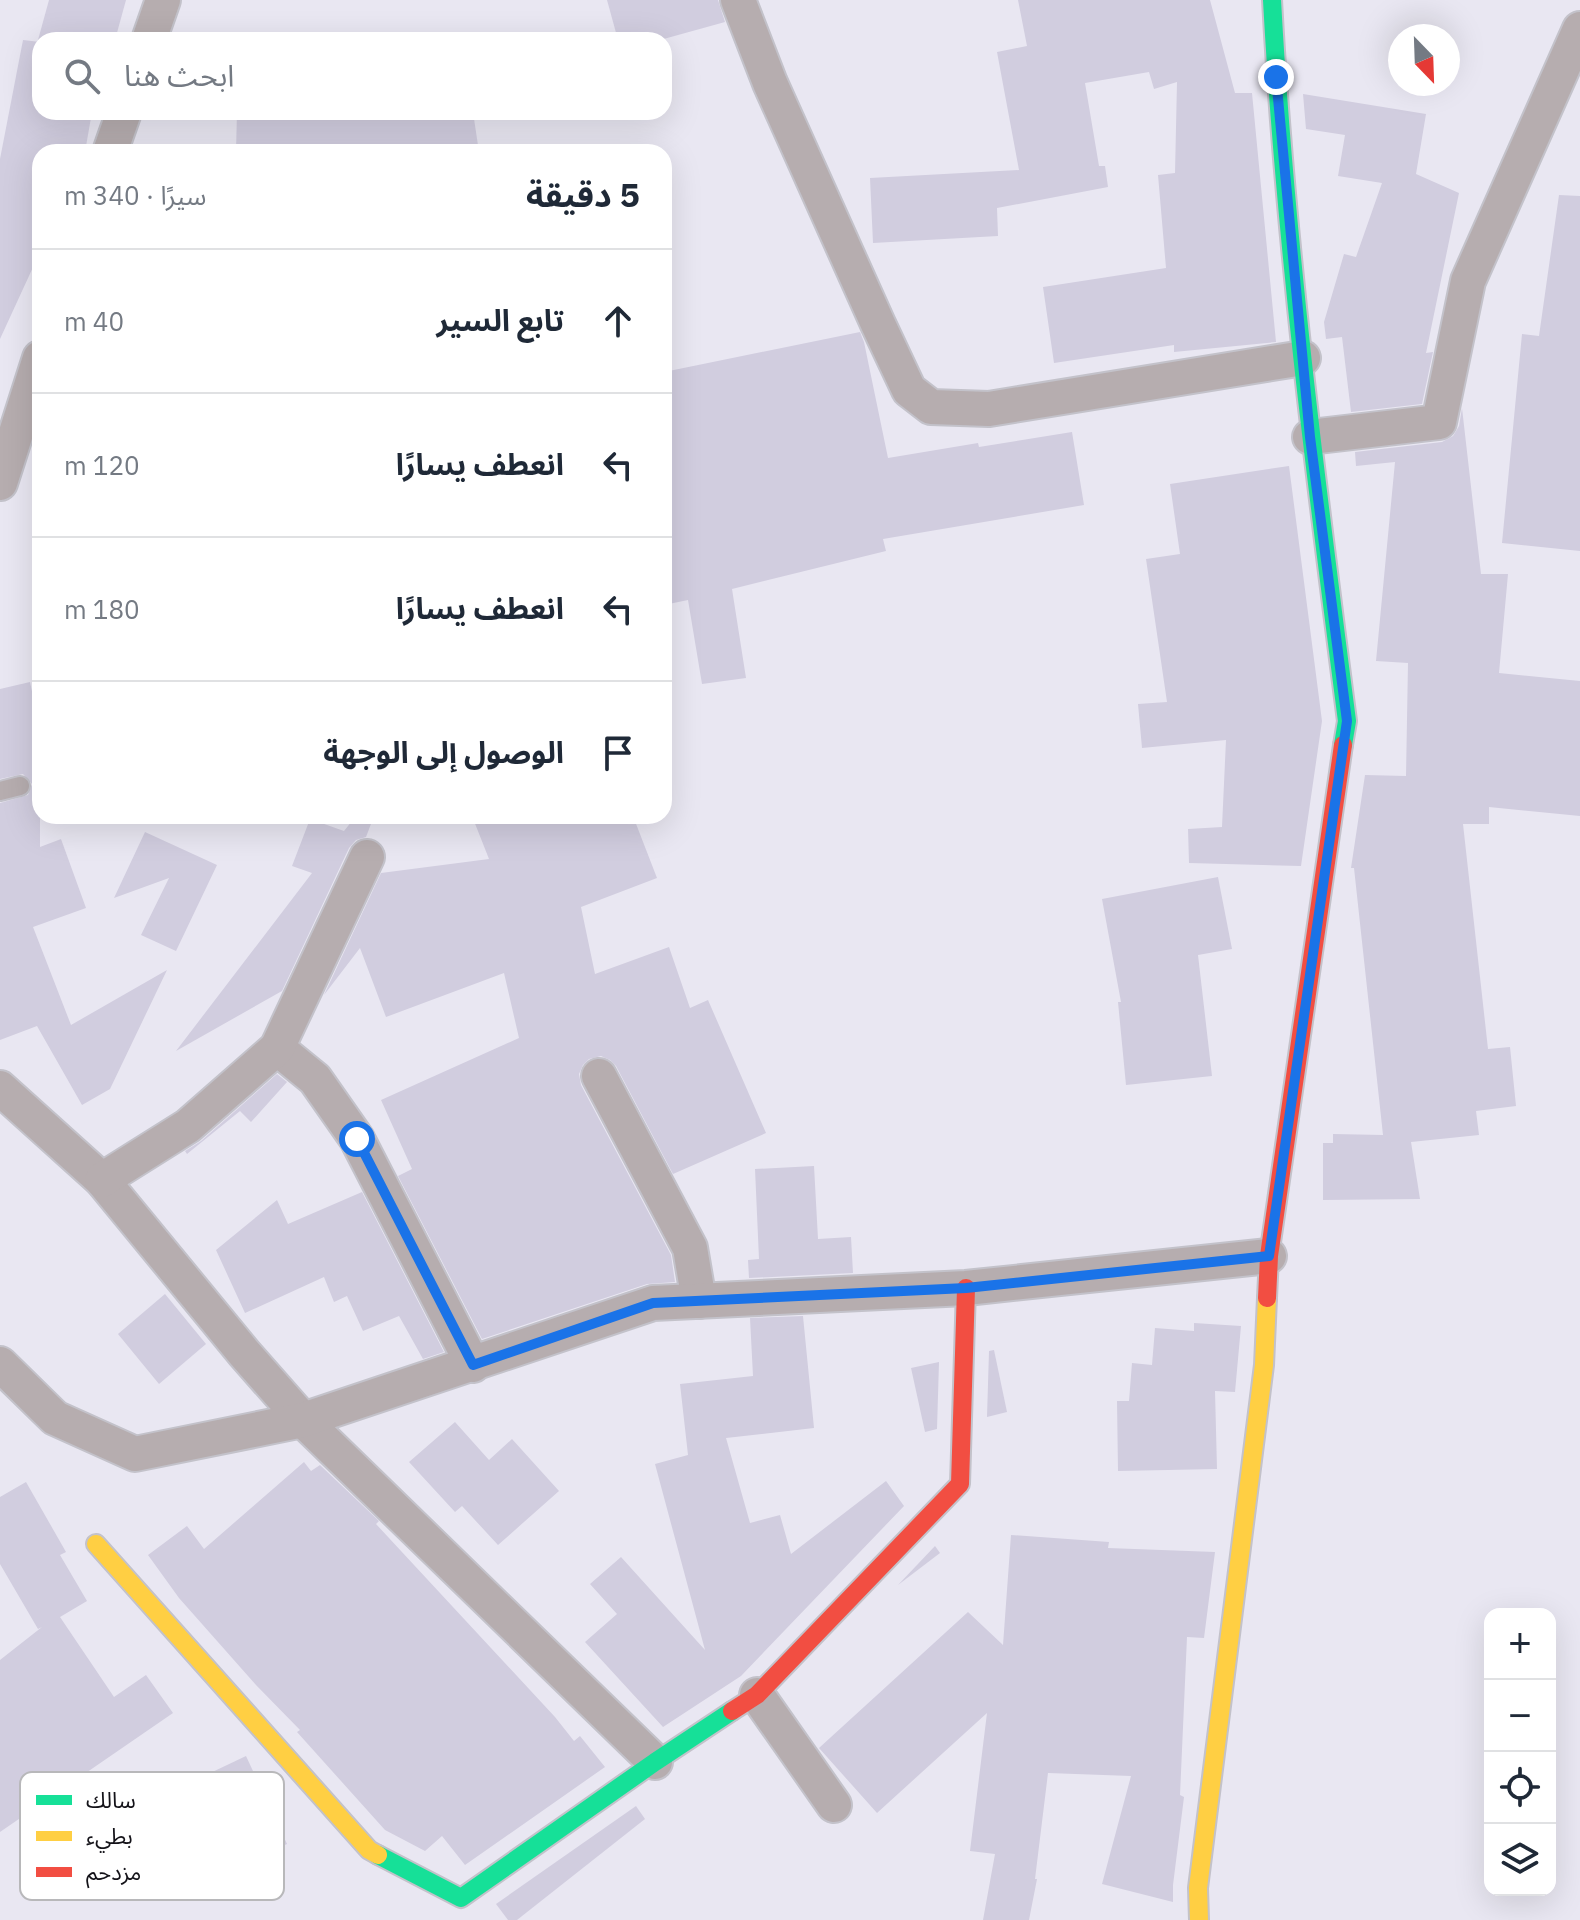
<!DOCTYPE html>
<html lang="ar">
<meta charset="utf-8">
<style>
:root{--surface:#fff;--page:#f2f2f3;--text:#1f2937;--muted:#747a83;--line:#e0e1e3}
body{margin:0;font-family:"IBM Plex Sans","Noto Sans Arabic",sans-serif;background:var(--page);color:var(--text);direction:rtl}
.controls{position:absolute;right:24px;bottom:24px;display:grid;overflow:hidden;border-radius:16px;box-shadow:0 8px 32px #0002}
.controls button{width:72px;height:72px;display:grid;place-items:center;padding:0;border:0;border-bottom:2px solid var(--line);background:var(--surface);color:var(--text);font:40px sans-serif}
.compass{position:absolute;left:1388px;top:24px;width:72px;height:72px;border-radius:50%;background:var(--surface);box-shadow:0 8px 32px #0002;rotate:157deg}
.stop{position:absolute;width:24px;height:24px;margin:-18px;border:6px solid #1a73e8;border-radius:50%;background:#fff}
.stop.end{background:#1a73e8;border-color:#fff;box-shadow:0 2px 8px #0008}
.list{margin:0;padding:0;list-style:none}
h2{display:flex;justify-content:space-between;align-items:center;height:104px;margin:0;padding:0 32px;font-size:34px}
h2 small{font-size:26px;font-weight:400;color:var(--muted)}
.list li{display:grid;grid-template-columns:52px 1fr auto;gap:24px;align-items:center;box-sizing:border-box;height:144px;padding:0 32px;border-top:2px solid var(--line)}
.list b{display:block;font-size:30px;white-space:nowrap}
.list em{font-size:26px;font-style:normal;color:var(--muted)}
.icon{flex:none;width:44px;height:44px;fill:none;stroke:currentColor;stroke-width:2;stroke-linecap:round;stroke-linejoin:round}
.map{position:relative;flex:none;width:1580px;height:1920px;overflow:hidden;direction:ltr}
.search{position:absolute;background:var(--surface);box-shadow:0 8px 32px #0002;left:32px;top:32px;width:640px;height:88px;display:flex;align-items:center;gap:20px;box-sizing:border-box;padding:0 28px;border-radius:24px;color:var(--muted);font-size:30px}
.panel{position:absolute;background:var(--surface);box-shadow:0 8px 32px #0002;left:32px;top:144px;width:640px;height:680px;border-radius:24px;direction:rtl}
.map>svg:first-child{display:block}
</style>
<div class="map">
<svg width="1580" height="1920" viewBox="0 0 1580 1920">
<rect width="100%" height="100%" fill="#e9e7f2"/>
<g fill="#d1cddf">
<path d="M49 0H126L115 40H38Z"/>
<path d="M607 0H718L725 22 660 40H618Z"/>
<path d="M1018 0H1210L1235 93H1252L1276 342 1174 352V345L1054 363 1043 287 1166 268 1158 175 1175 173 1177 82 1154 89 1149 72 1085 83 1099 166H1105L1108 187 997 208 998 236 873 243 870 178 1019 170 997 52 1027 46Z"/>
<path d="M23 40 40 42V112H92L85 152H40V252L0 339V159Z"/>
<path d="M1303 94 1426 114 1416 174 1459 193 1426 353 1433 352 1422 404 1351 412 1342 337 1326 339 1324 322 1344 254 1356 257 1382 183 1338 176 1345 135 1306 129Z"/>
<path d="M237 112H473L479 152 236 151Z"/>
<path d="M1559 195 1580 196V551L1502 543 1522 334 1539 336Z"/>
<path d="M860 332 864 342 888 458 978 443 979 447 1072 432 1084 505 883 539 886 551 732 589 746 678 702 684 688 600 664 605V372Z"/>
<path d="M1462 408 1481 574H1508L1499 673 1580 681V816L1489 807V824H1463L1488 1049 1510 1047 1516 1106 1476 1111 1479 1135 1411 1142 1420 1199 1323 1200V1143H1333V1134L1383 1135 1354 868H1351L1365 775 1406 776 1408 663 1376 661 1395 462 1356 466 1355 452 1442 442 1453 436 1459 426Z"/>
<path d="M1289 466 1322 721 1301 866 1189 863 1188 829 1222 827 1226 740 1142 748 1138 704 1167 702 1146 559 1180 554 1170 484Z"/>
<path d="M30 682 40 729V847L61 839 86 908 33 927 71 1025 167 970 110 1089 82 1105 37 1026 0 1040V803L28 795 32 784 23 774 0 779V689Z"/>
<path d="M356 816H374L366 837 356 840 349 848 282 991 176 1051 312 873 292 866 310 819 344 831Z"/>
<path d="M472 816H633L657 878 581 907 595 974 669 947 690 1008 708 1000 766 1133 673 1174 616 1066 610 1060 601 1056 589 1059 583 1065 579 1074 581 1085 671 1255 675 1282 647 1284 482 1339 398 1176 412 1169 381 1100 519 1038 504 973 386 1017 360 948 324 995 381 873 489 859Z"/>
<path d="M145 832 217 865 176 951 141 935 169 878 114 898Z"/>
<path d="M1218 877 1232 949 1198 955 1212 1076 1126 1085 1118 1002H1121L1102 899Z"/>
<path d="M277 1074 287 1082 251 1122 240 1111 187 1154 185 1151 201 1141Z"/>
<path d="M814 1166 818 1239 851 1237 853 1273 749 1278 748 1260 759 1259 755 1169Z"/>
<path d="M362 1192 444 1352 423 1359 399 1316 363 1331 347 1296 334 1302 324 1277 245 1313 216 1250 277 1200 288 1224Z"/>
<path d="M165 1294 206 1344 159 1384 118 1334Z"/>
<path d="M803 1316 814 1428 726 1438 750 1523 780 1515 791 1554 886 1481 904 1506 741 1676 663 1727 585 1642 617 1614 590 1584 621 1557 705 1650 655 1464 688 1455 680 1384 753 1376 750 1318Z"/>
<path d="M1194 1323 1241 1326 1235 1392 1215 1391 1217 1469 1118 1471 1117 1401H1129L1132 1363 1152 1365 1155 1328 1194 1331Z"/>
<path d="M994 1350 1007 1412 987 1417 989 1351Z"/>
<path d="M939 1362 937 1429 925 1432 911 1368Z"/>
<path d="M455 1422 489 1460 512 1439 559 1491 498 1545 462 1506 455 1512 409 1462Z"/>
<path d="M304 1462 311 1471 320 1465 379 1521 376 1524 555 1717 574 1741 580 1736 605 1767 465 1865 442 1836 425 1851 385 1830 297 1732 300 1730 256 1685 179 1598 148 1555 187 1526 204 1549Z"/>
<path d="M26 1482 66 1552 60 1555 87 1601 60 1617 114 1697 146 1675 173 1713 0 1832V1660L42 1627 38 1629 0 1564V1497Z"/>
<path d="M1011 1535 1109 1542 1108 1548 1215 1552 1204 1638 1187 1637 1180 1795 1184 1797 1173 1885V1902L1102 1884 1131 1776 1048 1773 1035 1879H1037L1029 1920H983L995 1854 970 1851 987 1713 877 1813 819 1748 968 1612 1003 1645Z"/>
<path d="M935 1546 940 1553 898 1585Z"/>
<path d="M246 1756 287 1844 226 1872 185 1785Z"/>
<path d="M636 1806 645 1819 517 1920H508L496 1904Z"/>
</g>
<g fill="none" stroke-linecap="round" stroke-linejoin="round">
<g stroke="#c3c2ca" stroke-width="22">
<path id="lane" d="M0 791 20 786"/>
</g>
<g stroke="#c3c2ca" stroke-width="38">
<g id="street">
<path d="M738 0 770 83 878 324 909 390 931 407 989 409 1303 358"/>
<path d="M149 40 163 0"/>
<path d="M110 152 124 112"/>
<path d="M1310 437 1439 422 1468 281 1580 29"/>
<path d="M0 483 40 358"/>
<path d="M277 1048 315 1079 357 1139 473 1365"/>
<path d="M599 1076 690 1248 699 1301"/>
<path d="M0 1088 102 1180 244 1353 303 1420 655 1762"/>
<path d="M102 1180 188 1126 277 1048 367 857"/>
<path d="M0 1364 55 1418 135 1454 303 1420 653 1303 966 1288 1269 1256"/>
<path d="M757 1695 834 1805"/>
</g>
</g>
<g stroke="#c3c2ca" stroke-width="22">
<g id="fast">
<path d="M1272 0C1285 241 1316 482 1347 721L1343 745"/>
<path d="M378 1855 461 1898 655 1762 732 1711"/>
</g>
</g>
<g stroke="#c3c2ca" stroke-width="22">
<g id="slow">
<path d="M96 1544 369 1850 378 1855"/>
<path d="M1199 1920 1198 1888 1264 1365 1267 1298"/>
</g>
</g>
<g stroke="#c3c2ca" stroke-width="22">
<g id="jam">
<path d="M1267 1298 1269 1256 1343 745"/>
<path d="M732 1711 757 1695 960 1484 966 1288"/>
</g>
</g>
<use href="#lane" stroke="#b6adaf" stroke-width="18"/>
<use href="#street" stroke="#b6adaf" stroke-width="34"/>
<use href="#fast" stroke="#16e098" stroke-width="18"/>
<use href="#slow" stroke="#ffcf43" stroke-width="18"/>
<use href="#jam" stroke="#f24e42" stroke-width="18"/>
</g>
<g fill="none" stroke-linecap="round" stroke-linejoin="round">
<path stroke="#1a73e8" stroke-width="10" d="M357 1139 473 1365 653 1303 966 1288 1269 1256 1347 721 1310 437 1276 77"/>
</g>
<rect x="20" y="1772" width="264" height="128" rx="12" fill="#fff" stroke="#b8b8ba" stroke-width="2"/>
<rect x="36" y="1795" width="36" height="10" fill="#16e098"/>
<rect x="36" y="1831" width="36" height="10" fill="#ffcf43"/>
<rect x="36" y="1867" width="36" height="10" fill="#f24e42"/>
<g font-size="22" fill="#141319">
<text x="86" y="1808">سالك</text>
<text x="86" y="1844">بطيء</text>
<text x="86" y="1880">مزدحم</text>
</g>
</svg>
<div class="controls">
<button>+</button>
<button>−</button>
<button><svg class="icon" aria-label="locate" viewBox="0 0 24 24"><circle cx="12" cy="12" r="6"/><path d="M12 2v4M12 18v4M2 12h4M18 12h4"/></svg></button>
<button><svg class="icon" aria-label="layers" viewBox="0 0 24 24"><path d="M12 4l9 5-9 5-9-5zM3 14l9 5 9-5"/></svg></button>
</div>
<svg class="compass" viewBox="-18 -18 36 36"><path d="M0-13l5 13h-10z" fill="#e53935"/><path d="M0 13l5-13h-10z" fill="#747a83"/></svg>
<div class="stop" style="left:357px;top:1139px"></div>
<div class="stop end" style="left:1276px;top:77px"></div>
<div class="search"><svg class="icon" aria-label="search" viewBox="0 0 24 24"><circle cx="10" cy="10" r="6"/><path d="M15 15l6 6"/></svg>ابحث هنا</div>
<section class="panel">
<h2>5 دقيقة<small>سيرًا · 340 m</small></h2>
<ul class="list">
<li><svg class="icon" aria-label="ahead" viewBox="0 0 24 24"><path d="M12 20V5M6 11l6-6 6 6"/></svg><div><b>تابع السير</b></div><em>40 m</em></li>
<li><svg class="icon" aria-label="left" viewBox="0 0 24 24"><path d="M17 20v-9H6M10 6l-5 5 5 5"/></svg><div><b>انعطف يسارًا</b></div><em>120 m</em></li>
<li><svg class="icon" aria-label="left" viewBox="0 0 24 24"><path d="M17 20v-9H6M10 6l-5 5 5 5"/></svg><div><b>انعطف يسارًا</b></div><em>180 m</em></li>
<li><svg class="icon" aria-label="arrive" viewBox="0 0 24 24"><path d="M6 21V4h12l-3 4 3 4H6"/></svg><div><b>الوصول إلى الوجهة</b></div></li>
</ul>
</section>
</div>
